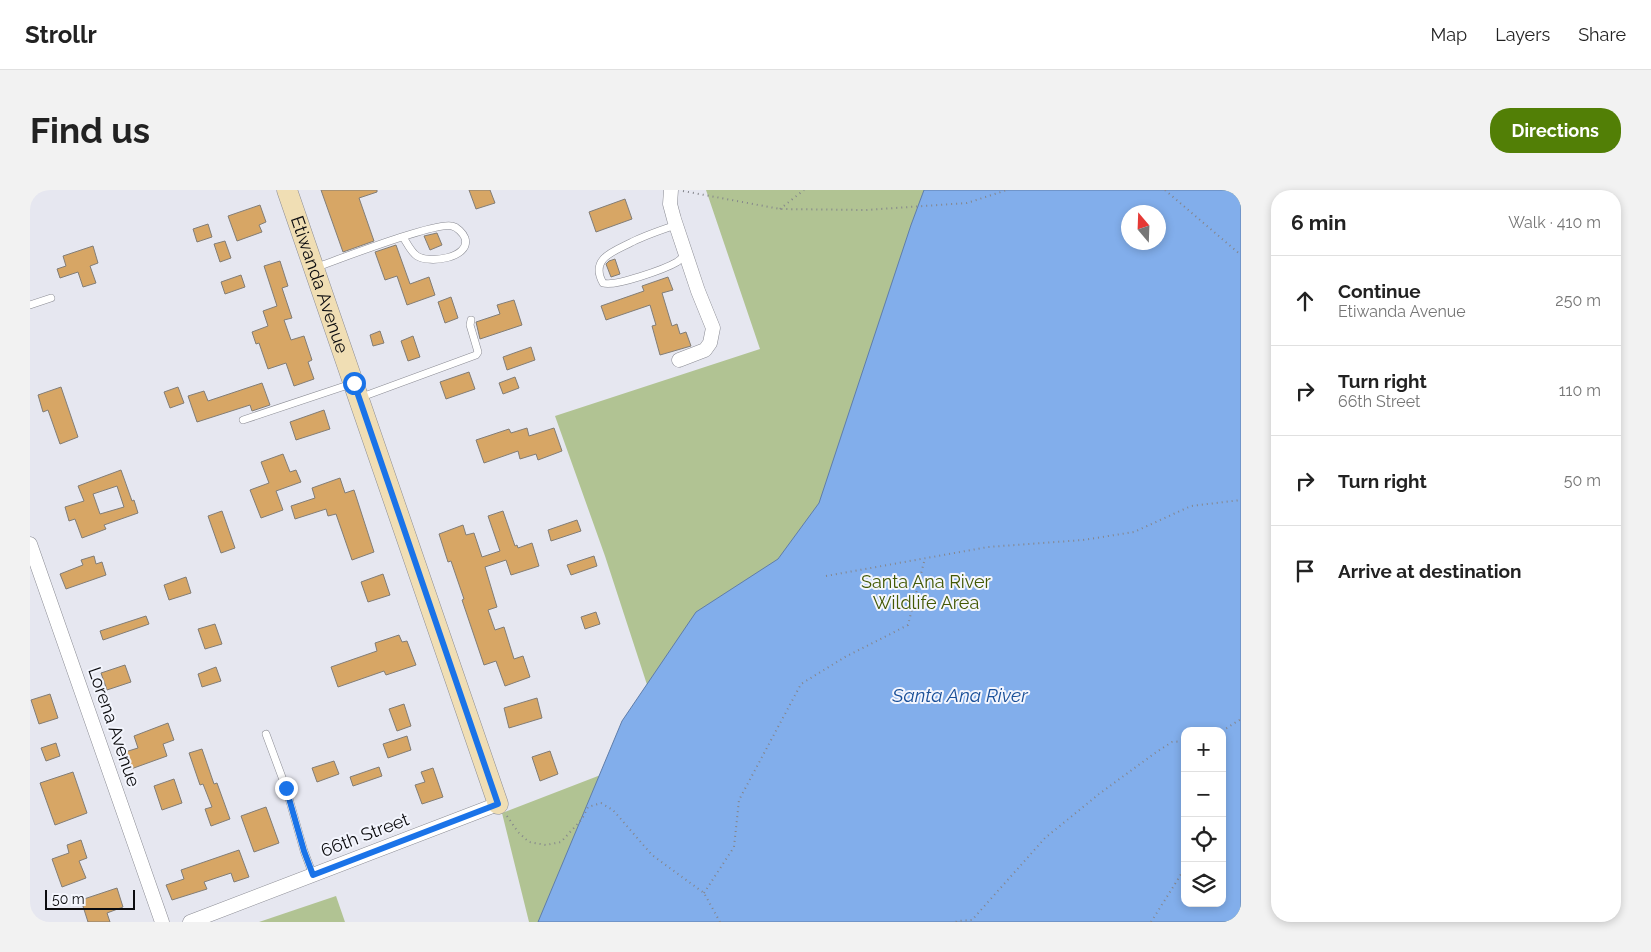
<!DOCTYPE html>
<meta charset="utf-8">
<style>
:root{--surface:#fff;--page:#f2f2f2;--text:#222;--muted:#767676;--line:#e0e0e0;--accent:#527f06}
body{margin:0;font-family:Raleway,sans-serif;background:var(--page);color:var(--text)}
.controls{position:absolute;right:15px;bottom:15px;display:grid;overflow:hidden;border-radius:10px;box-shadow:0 2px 8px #0003}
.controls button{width:45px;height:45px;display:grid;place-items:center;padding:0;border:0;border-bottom:1px solid var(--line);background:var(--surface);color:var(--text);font:25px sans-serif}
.compass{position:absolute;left:1091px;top:15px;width:45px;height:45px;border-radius:50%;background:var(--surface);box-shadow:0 2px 8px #0003;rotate:341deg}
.scale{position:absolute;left:15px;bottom:12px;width:90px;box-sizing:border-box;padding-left:5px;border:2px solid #0c0c0f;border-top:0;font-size:14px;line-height:18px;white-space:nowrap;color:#0c0c0f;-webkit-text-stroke:4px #f3f5fd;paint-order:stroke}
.stop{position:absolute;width:15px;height:15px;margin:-11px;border:4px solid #1a73e8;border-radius:50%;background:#fff}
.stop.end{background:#1a73e8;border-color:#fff;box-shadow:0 1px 5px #0008}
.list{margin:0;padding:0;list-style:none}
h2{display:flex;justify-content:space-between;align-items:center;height:65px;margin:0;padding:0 20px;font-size:21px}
h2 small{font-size:16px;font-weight:400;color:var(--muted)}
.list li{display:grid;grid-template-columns:32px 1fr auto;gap:15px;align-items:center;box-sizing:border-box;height:90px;padding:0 20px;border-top:1px solid var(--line)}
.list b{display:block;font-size:19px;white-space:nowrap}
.list p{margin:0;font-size:16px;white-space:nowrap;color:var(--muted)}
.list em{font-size:16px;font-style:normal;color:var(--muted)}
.icon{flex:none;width:28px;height:28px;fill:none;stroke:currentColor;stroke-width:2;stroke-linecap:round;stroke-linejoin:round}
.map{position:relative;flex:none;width:1211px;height:732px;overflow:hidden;border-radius:20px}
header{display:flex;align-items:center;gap:30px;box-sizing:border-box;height:70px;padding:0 25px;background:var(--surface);border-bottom:1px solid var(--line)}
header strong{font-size:24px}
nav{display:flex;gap:28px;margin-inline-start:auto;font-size:18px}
.intro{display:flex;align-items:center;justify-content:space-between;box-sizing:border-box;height:120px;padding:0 30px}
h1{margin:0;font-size:35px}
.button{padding:12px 22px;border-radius:20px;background:var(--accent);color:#fff;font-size:18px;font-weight:700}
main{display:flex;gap:30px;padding:0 30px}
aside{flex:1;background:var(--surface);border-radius:20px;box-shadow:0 2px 8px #0003}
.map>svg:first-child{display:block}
</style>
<header>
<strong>Strollr</strong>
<nav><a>Map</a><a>Layers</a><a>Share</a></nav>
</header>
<div class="intro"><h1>Find us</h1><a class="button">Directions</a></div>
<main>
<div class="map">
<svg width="1211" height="732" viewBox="0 0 1211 732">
<rect width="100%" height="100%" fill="#e6e7f0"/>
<g fill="#b1c393" fill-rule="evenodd">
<path d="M676 0H1211V732H499L472 623 638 559 575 366 525 226 730 159ZM1098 22H1128V52H1098ZM1155 541H1192V713H1155Z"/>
<path d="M306 706 315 732H229Z"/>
</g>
<path fill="#82aeeb" stroke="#5f7da9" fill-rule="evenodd" d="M894 0H1211V732H508L592 531 666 422 748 369 789 313 881 35ZM1098 22H1128V52H1098ZM1155 541H1192V713H1155Z"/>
<g fill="#d7a665" stroke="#827d76" fill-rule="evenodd">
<path d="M291 0H347V2L329 8 344 51 313 62Z"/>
<path d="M439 0H460L465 13 446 19Z"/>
<path d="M595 9 602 29 566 42 559 22Z"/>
<path d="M230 15 236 32 229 35 232 42 207 51 198 26Z"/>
<path d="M178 34 182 47 167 52 163 39Z"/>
<path d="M407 43 412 55 400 60 394 46Z"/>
<path d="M195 51 201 68 190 72 184 54Z"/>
<path d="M366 55 380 94 399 87 405 105 377 115 367 86 355 90 345 62Z"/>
<path d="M63 56 68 73 60 76 66 93 53 97 48 82 30 88 27 79 36 76 33 66Z"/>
<path d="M585 69 590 84 581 87 576 74 579 71Z"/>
<path d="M250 71 258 96 252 98 262 128 254 130 261 150 274 146 282 170 278 172 284 189 264 196 256 173 238 179 229 153 226 154 222 142 238 136 233 121 247 116 234 76Z"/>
<path d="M211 85 215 97 195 104 191 92Z"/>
<path d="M638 87 643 100 632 103 642 136 647 134 650 144 656 142 661 156 630 165 622 136 626 135 620 115 576 130 571 116 614 101 612 96Z"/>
<path d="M421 107 428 128 415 133 408 112Z"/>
<path d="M484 110 492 135 450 149 446 132 470 124 467 115Z"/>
<path d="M350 141 354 153 343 156 340 145Z"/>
<path d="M383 146 390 167 378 171 371 151Z"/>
<path d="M501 157 505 170 477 180 473 167Z"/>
<path d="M439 182 445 199 416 209 410 192Z"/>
<path d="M485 187 489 198 473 204 469 193Z"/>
<path d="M232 193 240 215 222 221 220 215 167 232 158 206 174 201 178 211Z"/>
<path d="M31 197 48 247 30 254 18 220 13 222 8 205Z"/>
<path d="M148 197 154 213 140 218 134 202Z"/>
<path d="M294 220 300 239 266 250 260 232Z"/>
<path d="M497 238 499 246 524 238 532 261 508 270 506 264 490 269 488 261 454 273 446 250 479 239 481 243Z"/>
<path d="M253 264 260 282 266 280 271 292 246 301 253 320 231 328 220 300 239 293 231 272Z"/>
<path d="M91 280 102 311 104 310 108 323 74 335 76 339 52 348 45 329 39 331 35 317 54 311 48 296ZM87 296 94 317 70 324 63 304Z"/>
<path d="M310 288 315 303 324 300 344 362 322 370 306 324 298 326 296 319 265 329 261 316 285 308 282 298Z"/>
<path d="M192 321 205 358 191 363 178 326Z"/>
<path d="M473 321 485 356 487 355 488 358 502 353 509 376 481 385 476 370 455 377 467 417 458 420 465 440 474 437 484 469 493 466 500 487 475 496 466 471 454 475 432 410 434 409 421 371 418 372 409 344 433 335 436 345 444 343 452 367 470 361 458 326Z"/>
<path d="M547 330 551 341 521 351 518 340Z"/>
<path d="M64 366 66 374 72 372 76 385 36 399 30 384 53 375 51 370Z"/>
<path d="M564 366 567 376 541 385 537 375Z"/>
<path d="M353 384 360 405 338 412 331 392Z"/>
<path d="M156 387 161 403 139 410 134 395Z"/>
<path d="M566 422 570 434 555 439 551 427Z"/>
<path d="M116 426 119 434 73 450 70 441Z"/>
<path d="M185 434 192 454 175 459 168 439Z"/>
<path d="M369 445 372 452 377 451 386 475 356 485 354 481 308 497 301 477 347 461 345 453Z"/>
<path d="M95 475 101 492 77 500 71 483Z"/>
<path d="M186 477 191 491 172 497 168 484Z"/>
<path d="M20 504 28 528 9 534 1 510Z"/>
<path d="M507 508 512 528 479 538 474 518Z"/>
<path d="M374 514 381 536 367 541 359 519Z"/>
<path d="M138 533 144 550 133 554 137 566 101 579 95 562 108 558 104 546Z"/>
<path d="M377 546 381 560 358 568 353 554Z"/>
<path d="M26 553 30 566 16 571 11 558Z"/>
<path d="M172 559 184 594 187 593 200 629 181 636 175 619 182 617 173 594 170 595 159 563Z"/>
<path d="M520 561 528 584 510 591 502 567Z"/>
<path d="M304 571 309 584 287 592 282 578Z"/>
<path d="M349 577 352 586 323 596 320 587Z"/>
<path d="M403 578 413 607 392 614 385 595 395 592 391 582Z"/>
<path d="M43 582 57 623 25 635 10 593Z"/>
<path d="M144 589 152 613 132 620 124 596Z"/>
<path d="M236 617 249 653 224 662 211 626Z"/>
<path d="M51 650 57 668 49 671 56 688 32 697 22 669 39 663 37 655Z"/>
<path d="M209 660 219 687 204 692 201 683 174 692 177 699 142 710 136 695 154 689 151 680Z"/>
<path d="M87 698 93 717 77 723 80 732H58L51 710Z"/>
</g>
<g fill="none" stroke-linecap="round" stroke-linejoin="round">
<g stroke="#8b8c94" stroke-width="8">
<g id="lane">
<path d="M646 35C631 40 616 45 602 52 585 61 559 68 573 93 585 97 635 79 647 72 650 70 653 67 656 64"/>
<path d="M287 77C307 70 407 31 422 36 427 37 433 43 435 48 441 68 399 74 387 66 381 62 377 53 373 47"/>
<path d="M0 115 21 108"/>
<path d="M329 208 446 165 448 162 440 135 441 130"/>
<path d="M213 230 321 194"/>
<path d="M236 544 256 598 274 661 283 685"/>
</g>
</g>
<g stroke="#8b8c94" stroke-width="15">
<g id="street">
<path d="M641 0 640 14 644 29 668 101 683 138 680 153 675 160 649 170"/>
<path d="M0 354 132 732"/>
<path d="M160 732 468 614"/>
</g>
</g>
<g stroke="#8b8c94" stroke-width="21">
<g id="secondary">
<path id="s1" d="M257 0 468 614"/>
</g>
</g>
<g stroke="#84858b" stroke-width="2" stroke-dasharray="1 4" stroke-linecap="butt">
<path d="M1135 0 1211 65"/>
<path d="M653 1 750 19 836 20 937 13 977 0"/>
<path d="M750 19 774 0"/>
<path d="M796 386 958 357 1053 350 1104 342 1161 316 1211 310"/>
<path d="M1192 541 1211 529"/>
<path d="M1192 609 1193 608"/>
<path d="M477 626 488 642 499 652 516 655 531 652 552 629 558 617 571 613 583 620 622 665 674 703 690 732"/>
<path d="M674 703 704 657 709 610 771 494 815 467 878 435 895 368"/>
<path d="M926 732 927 731 942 730 1015 648 1069 604 1125 563 1142 552 1155 551"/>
<path d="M1121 732 1155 678"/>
</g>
<use href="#lane" stroke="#fff" stroke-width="7"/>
<use href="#street" stroke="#fff" stroke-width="14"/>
<use href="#secondary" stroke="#f0deb4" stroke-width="20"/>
</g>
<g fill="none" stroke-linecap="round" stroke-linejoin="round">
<path stroke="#1a73e8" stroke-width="6" d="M256 598 274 661 283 685 468 614 324 193"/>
</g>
<g text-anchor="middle" stroke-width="4" stroke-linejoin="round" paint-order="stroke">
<g font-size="18" fill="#0c0c0f" stroke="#f3f5fd">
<text dy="6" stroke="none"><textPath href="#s1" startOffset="100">Etiwanda Avenue</textPath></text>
<text transform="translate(84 537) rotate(71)" y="6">Lorena Avenue</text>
<text transform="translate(335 645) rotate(-21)" y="6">66th Street</text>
</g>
<g font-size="18" fill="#435904" stroke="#f3f5fd">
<text x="896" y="398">Santa Ana River<tspan x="896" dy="21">Wildlife Area</tspan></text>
</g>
<g font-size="19" font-style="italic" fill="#194f98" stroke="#f3f5fd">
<text x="930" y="512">Santa Ana River</text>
</g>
</g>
</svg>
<div class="controls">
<button>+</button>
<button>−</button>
<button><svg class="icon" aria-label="locate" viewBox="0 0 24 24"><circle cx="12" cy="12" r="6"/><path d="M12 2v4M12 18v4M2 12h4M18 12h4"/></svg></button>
<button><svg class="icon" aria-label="layers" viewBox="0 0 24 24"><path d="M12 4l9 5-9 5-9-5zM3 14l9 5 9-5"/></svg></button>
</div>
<svg class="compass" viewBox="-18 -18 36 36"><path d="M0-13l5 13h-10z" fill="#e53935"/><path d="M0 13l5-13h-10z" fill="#767676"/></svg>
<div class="scale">50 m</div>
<div class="stop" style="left:324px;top:193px"></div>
<div class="stop end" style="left:256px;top:598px"></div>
</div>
<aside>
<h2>6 min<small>Walk · 410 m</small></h2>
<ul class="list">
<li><svg class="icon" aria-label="ahead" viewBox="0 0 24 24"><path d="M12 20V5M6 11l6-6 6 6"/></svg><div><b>Continue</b><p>Etiwanda Avenue</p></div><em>250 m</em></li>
<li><svg class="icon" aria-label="right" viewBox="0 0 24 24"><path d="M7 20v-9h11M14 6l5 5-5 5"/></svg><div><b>Turn right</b><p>66th Street</p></div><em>110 m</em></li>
<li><svg class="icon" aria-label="right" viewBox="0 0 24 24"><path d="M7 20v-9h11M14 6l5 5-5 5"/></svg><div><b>Turn right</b></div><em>50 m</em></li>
<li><svg class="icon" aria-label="arrive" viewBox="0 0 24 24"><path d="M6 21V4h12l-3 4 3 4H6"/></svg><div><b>Arrive at destination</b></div></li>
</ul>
</aside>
</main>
